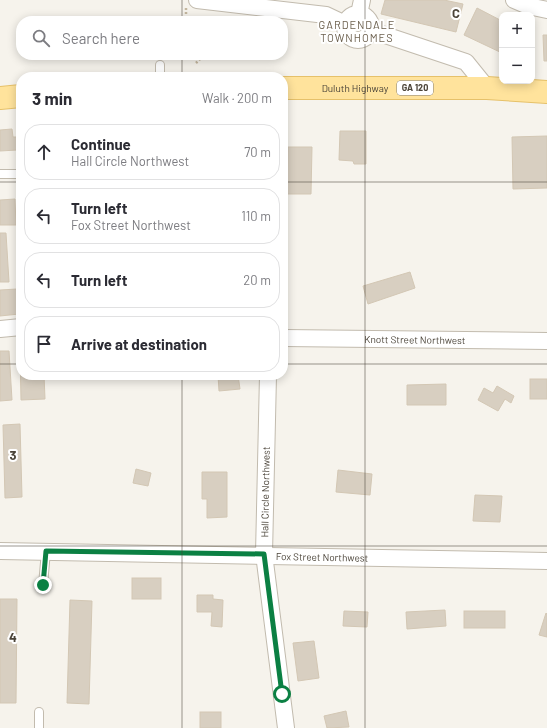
<!DOCTYPE html>
<meta charset="utf-8">
<style>
:root{--surface:#fff;--page:#f2f2f3;--text:#2b2b33;--muted:#7c7c81;--line:#e1e1e2}
body{margin:0;font-family:Barlow,sans-serif;background:var(--page);color:var(--text)}
.controls{position:absolute;right:12px;top:12px;display:grid;overflow:hidden;border-radius:8px;box-shadow:0 2px 10px #0003}
.controls button{width:36px;height:36px;display:grid;place-items:center;padding:0;border:0;border-bottom:1px solid var(--line);background:var(--surface);color:var(--text);font:20px sans-serif}
.stop{position:absolute;width:12px;height:12px;margin:-9px;border:3px solid #0b8043;border-radius:50%;background:#fff}
.stop.end{background:#0b8043;border-color:#fff;box-shadow:0 1px 4px #0008}
.list{margin:0;padding:0;list-style:none}
h2{display:flex;justify-content:space-between;align-items:center;height:52px;margin:0;padding:0 16px;font-size:17px}
h2 small{font-size:13px;font-weight:400;color:var(--muted)}
.list li{display:grid;grid-template-columns:26px 1fr auto;gap:12px;align-items:center;box-sizing:border-box;height:56px;margin:0 8px 8px;padding:0 8px;border:1px solid var(--line);border-radius:16px}
.list b{display:block;font-size:15px;white-space:nowrap}
.list p{margin:0;font-size:13px;white-space:nowrap;color:var(--muted)}
.list em{font-size:13px;font-style:normal;color:var(--muted)}
.icon{flex:none;width:22px;height:22px;fill:none;stroke:currentColor;stroke-width:2;stroke-linecap:round;stroke-linejoin:round}
.map{position:relative;flex:none;width:547px;height:728px;overflow:hidden}
.search{position:absolute;background:var(--surface);box-shadow:0 2px 10px #0003;left:16px;top:16px;width:272px;height:44px;display:flex;align-items:center;gap:10px;box-sizing:border-box;padding:0 14px;border-radius:16px;color:var(--muted);font-size:15px}
.panel{position:absolute;background:var(--surface);box-shadow:0 2px 10px #0003;left:16px;top:72px;width:272px;height:308px;border-radius:16px}
.map>svg:first-child{display:block}
</style>
<div class="map">
<svg width="547" height="728" viewBox="0 0 547 728">
<rect width="100%" height="100%" fill="#f6f3ec"/>
<g fill="#d8cfc1" stroke="#d3c7b4">
<path d="M385 0H444L463 4 456 32 381 14Z"/>
<path d="M477 8 502 21V53L464 35Z"/>
<path d="M543 35H547V61H544Z"/>
<path d="M12 129 13 137H17V150L0 151V130Z"/>
<path d="M340 131H366V164H354L353 161 339 160Z"/>
<path d="M547 136V188L513 189 512 137Z"/>
<path d="M288 147H312L311 194H287Z"/>
<path d="M15 199 16 225H0V200Z"/>
<path d="M0 233H6L9 282H0Z"/>
<path d="M410 272 415 288 368 304 363 286Z"/>
<path d="M17 289 19 314 0 316V290Z"/>
<path d="M0 351H9L12 400 0 401Z"/>
<path d="M20 351 21 375H44L45 399 21 400Z"/>
<path d="M218 375H238L240 389 219 391Z"/>
<rect x="530" y="379" width="17" height="20"/>
<path d="M446 384V405H407V385Z"/>
<path d="M497 386 514 396 511 403 505 399 498 411 478 400 484 388 493 393Z"/>
<path d="M20 424 22 497 5 498 3 425Z"/>
<path d="M136 469 151 473 148 486 133 483Z"/>
<path d="M338 470 372 474 370 495 336 492Z"/>
<path d="M202 472H227V517L207 518V499H202Z"/>
<path d="M475 495 502 496 500 522 473 521Z"/>
<rect x="132" y="578" width="29" height="21"/>
<path d="M197 595H213V599L223 600 222 627 211 626 212 612H197Z"/>
<path d="M0 599H17L16 703H0Z"/>
<path d="M70 600 92 601 89 704 67 703Z"/>
<path d="M445 610 446 626 407 629 406 612Z"/>
<path d="M344 611 368 612 367 627 343 626Z"/>
<rect x="464" y="611" width="41" height="17"/>
<path d="M546 613 547 614V637L539 635Z"/>
<path d="M314 641 319 678 298 681 293 643Z"/>
<path d="M346 711 349 727 327 728 324 716Z"/>
<rect x="200" y="712" width="21" height="16"/>
</g>
<g fill="none" stroke-linecap="round" stroke-linejoin="round">
<g stroke="#c2bbae" stroke-width="10">
<g id="service">
<path d="M160 77V65"/>
<path d="M0 174H21"/>
<path d="M43 585 46 551"/>
<path d="M39 728V712"/>
</g>
</g>
<g stroke="#c2bbae" stroke-width="18">
<g id="minor">
<path d="M197 0 326 15 345 24"/>
<path d="M514 0 528 6 547 10"/>
<path d="M359 14 362 0"/>
<circle cx="358" cy="27" r="13"/>
<path d="M370 30 466 62 487 88"/>
<path d="M0 329 21 327"/>
<path id="s1" d="M283 338 547 341"/>
<path d="M268 375 264 554 286 728"/>
<path id="s2" d="M0 551 547 561"/>
</g>
</g>
<g stroke="#e6c16a" stroke-width="24">
<g id="primary">
<path id="s3" d="M283 88H487L547 92"/>
<path d="M0 98 21 96"/>
</g>
</g>
<g stroke="#c4b79f" stroke-width="2.5" stroke-dasharray="2 2" stroke-linecap="butt">
<path d="M186 8V19L196 18 197 21"/>
<path d="M196 63 200 59V55"/>
</g>
<use href="#service" stroke="#fff" stroke-width="8"/>
<use href="#minor" stroke="#fff" stroke-width="16"/>
<use href="#primary" stroke="#ffe39c" stroke-width="22"/>
</g>
<g fill="none" stroke-linecap="round" stroke-linejoin="round">
<path stroke="#0b8043" stroke-width="5" d="M43 585 46 551 264 554 282 694"/>
</g>
<path fill="none" stroke="#4b4439" stroke-width="1" stroke-opacity="0.55" d="M182 0V21M365 0V728M182 55V77M0 182H21M283 182H547M0 364H21M283 364H547M182 375V728M0 546H547"/>
<g text-anchor="middle" stroke-width="4" stroke-linejoin="round" paint-order="stroke">
<rect fill="#fff" stroke="#817c74" stroke-width="1" x="397" y="81" width="36" height="14" rx="3"/>
<g font-size="9" font-weight="bold" fill="#4b4439">
<text x="415" y="91">GA 120</text>
</g>
<g font-size="10" fill="#4b4439" stroke="#fff">
<text dy="4" stroke="none"><textPath href="#s3" startOffset="72">Duluth Highway</textPath></text>
<text dy="4" stroke="none"><textPath href="#s1" startOffset="132">Knott Street Northwest</textPath></text>
<text transform="translate(265 492) rotate(-89)" y="4">Hall Circle Northwest</text>
<text dy="4" stroke="none"><textPath href="#s2" startOffset="322">Fox Street Northwest</textPath></text>
</g>
<g font-size="11" letter-spacing="1" fill="#6e6250" stroke="#fff">
<text x="357" y="29">GARDENDALE<tspan x="357" dy="13">TOWNHOMES</tspan></text>
</g>
</g>
<g font-size="13" text-anchor="middle" font-weight="bold" fill="#4b4439" stroke="#fff" stroke-width="4" stroke-linejoin="round" paint-order="stroke">
<text x="456" y="18">C</text>
<text x="13" y="460">3</text>
<text x="13" y="642">4</text>
</g>
</svg>
<div class="controls">
<button>+</button>
<button>−</button>
</div>
<div class="stop" style="left:282px;top:694px"></div>
<div class="stop end" style="left:43px;top:585px"></div>
<div class="search"><svg class="icon" aria-label="search" viewBox="0 0 24 24"><circle cx="10" cy="10" r="6"/><path d="M15 15l6 6"/></svg>Search here</div>
<section class="panel">
<h2>3 min<small>Walk · 200 m</small></h2>
<ul class="list">
<li><svg class="icon" aria-label="ahead" viewBox="0 0 24 24"><path d="M12 20V5M6 11l6-6 6 6"/></svg><div><b>Continue</b><p>Hall Circle Northwest</p></div><em>70 m</em></li>
<li><svg class="icon" aria-label="left" viewBox="0 0 24 24"><path d="M17 20v-9H6M10 6l-5 5 5 5"/></svg><div><b>Turn left</b><p>Fox Street Northwest</p></div><em>110 m</em></li>
<li><svg class="icon" aria-label="left" viewBox="0 0 24 24"><path d="M17 20v-9H6M10 6l-5 5 5 5"/></svg><div><b>Turn left</b></div><em>20 m</em></li>
<li><svg class="icon" aria-label="arrive" viewBox="0 0 24 24"><path d="M6 21V4h12l-3 4 3 4H6"/></svg><div><b>Arrive at destination</b></div></li>
</ul>
</section>
</div>
